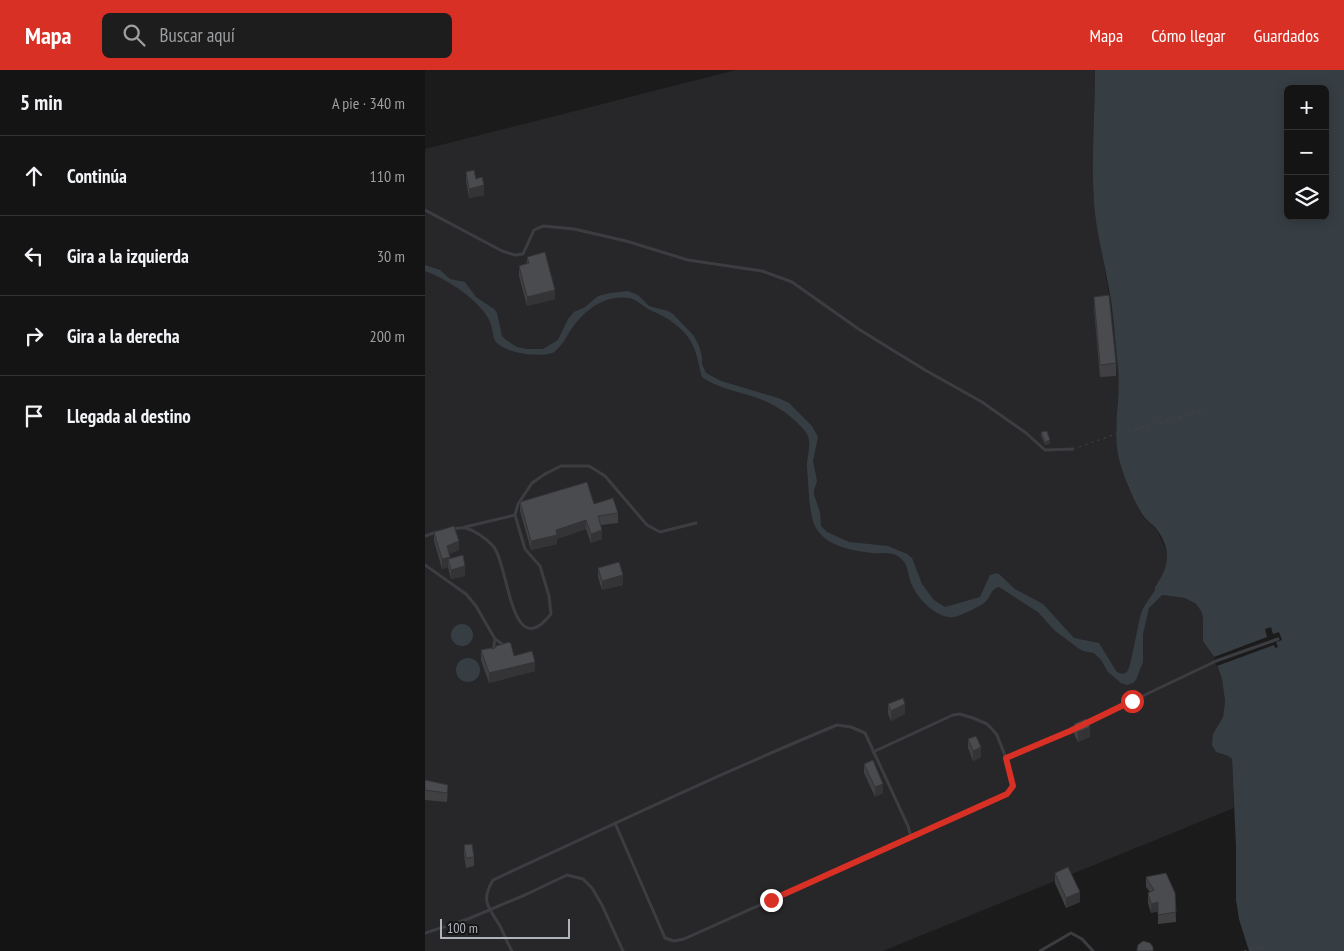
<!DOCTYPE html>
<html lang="es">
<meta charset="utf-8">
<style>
:root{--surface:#141415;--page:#1d1d1e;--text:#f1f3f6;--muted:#9d9ea0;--line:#333334;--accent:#d93025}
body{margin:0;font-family:"PT Sans Narrow",sans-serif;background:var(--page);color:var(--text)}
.controls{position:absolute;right:15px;top:15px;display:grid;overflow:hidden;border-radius:8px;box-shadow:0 2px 12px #0003}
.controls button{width:45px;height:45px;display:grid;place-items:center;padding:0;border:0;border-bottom:1px solid var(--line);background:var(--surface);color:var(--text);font:25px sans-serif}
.scale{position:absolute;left:15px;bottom:12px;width:130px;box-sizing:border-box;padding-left:5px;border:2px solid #afb3ba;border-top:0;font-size:14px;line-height:18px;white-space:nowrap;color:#afb3ba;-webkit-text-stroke:4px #161617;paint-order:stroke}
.stop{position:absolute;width:15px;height:15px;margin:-11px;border:4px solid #d93025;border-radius:50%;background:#fff}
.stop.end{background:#d93025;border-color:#fff;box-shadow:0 1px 5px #0008}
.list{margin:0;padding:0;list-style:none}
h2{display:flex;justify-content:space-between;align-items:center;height:65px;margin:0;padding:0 20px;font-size:21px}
h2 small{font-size:16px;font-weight:400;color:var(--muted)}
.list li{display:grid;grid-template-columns:32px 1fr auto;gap:15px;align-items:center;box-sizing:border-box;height:80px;padding:0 20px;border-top:1px solid var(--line)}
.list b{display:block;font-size:19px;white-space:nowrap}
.list em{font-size:16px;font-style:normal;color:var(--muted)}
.icon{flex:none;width:28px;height:28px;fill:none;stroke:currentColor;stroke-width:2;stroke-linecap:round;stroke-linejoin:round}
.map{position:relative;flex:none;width:919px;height:881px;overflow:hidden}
header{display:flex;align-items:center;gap:30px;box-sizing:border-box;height:70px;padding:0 25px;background:var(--accent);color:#fff}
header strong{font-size:24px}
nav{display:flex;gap:28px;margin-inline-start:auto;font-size:18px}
.search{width:350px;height:45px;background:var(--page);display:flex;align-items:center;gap:12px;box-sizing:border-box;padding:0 18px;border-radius:8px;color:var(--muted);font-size:19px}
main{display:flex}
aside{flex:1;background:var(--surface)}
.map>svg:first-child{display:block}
</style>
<header>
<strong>Mapa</strong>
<div class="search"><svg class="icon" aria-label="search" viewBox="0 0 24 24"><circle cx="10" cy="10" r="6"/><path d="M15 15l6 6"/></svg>Buscar aquí</div>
<nav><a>Mapa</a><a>Cómo llegar</a><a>Guardados</a></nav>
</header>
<main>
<aside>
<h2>5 min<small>A pie · 340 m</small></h2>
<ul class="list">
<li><svg class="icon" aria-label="ahead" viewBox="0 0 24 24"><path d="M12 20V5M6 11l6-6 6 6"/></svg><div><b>Continúa</b></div><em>110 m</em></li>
<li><svg class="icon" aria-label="left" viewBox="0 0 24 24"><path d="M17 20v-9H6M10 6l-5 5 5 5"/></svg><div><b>Gira a la izquierda</b></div><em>30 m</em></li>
<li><svg class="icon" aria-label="right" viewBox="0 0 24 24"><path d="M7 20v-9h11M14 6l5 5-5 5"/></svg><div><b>Gira a la derecha</b></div><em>200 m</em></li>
<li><svg class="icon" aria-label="arrive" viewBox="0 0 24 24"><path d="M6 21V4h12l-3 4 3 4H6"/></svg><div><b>Llegada al destino</b></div></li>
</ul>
</aside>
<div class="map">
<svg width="919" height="881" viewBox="0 0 919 881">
<rect width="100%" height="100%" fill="#1b1b1c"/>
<path fill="#272729" d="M311 0H670L668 98 669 133 671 151 688 245 694 307 691 364 694 387 703 417 718 447 732 460 742 482V496L737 508 730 516V520L737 525 760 528 771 534 776 541 778 548V571L789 587 797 609 800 631 798 647 788 664 795 684 803 686 807 689 809 738 458 881H0V79Z"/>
<g fill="#363e44" fill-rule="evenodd">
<path d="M670 0H919V881H824L814 849 811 830V776L807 689 803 686 791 682 787 675 788 664 798 647 800 631 797 609 789 587 778 571V548L776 541 771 534 760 528 737 525 724 538 718 564V592L711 610 708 613 702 615 696 613 683 602 676 590 669 583 658 581 653 578 629 560 613 542 574 517C565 519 566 528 559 533 556 536 533 547 529 547 511 549 492 528 486 513 482 503 484 494 474 487 466 481 457 484 448 483 426 481 395 475 388 451 383 433 384 416 382 398 381 386 389 372 380 361 365 343 345 331 323 325 307 320 291 317 277 307 274 298 273 287 269 278 262 260 244 248 227 241 219 238 212 229 204 228 179 224 158 241 145 261 140 269 137 276 129 282 122 286 103 285 95 283 55 273 77 265 59 242 45 224 21 209 0 201V195L15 200 25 209 40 212 51 227 69 239 72 243 77 266 81 270 92 277 101 279H118L133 270 143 249 149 242 160 237 173 226 185 223 203 221 213 225 224 236 243 241 248 244 269 266 274 276 277 287V294L281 303 296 311 353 328 364 333 387 356 393 367 388 391 392 411 389 420V425L395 442 396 456 402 462 424 472 463 476 482 484 487 488 497 514 509 530 520 537 555 527 565 505 572 503 575 505 590 519 618 534 649 568 674 573 691 601C695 604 698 605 702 602 706 598 713 553 716 544 718 536 726 527 730 520V517C744 496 747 483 733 461 729 455 721 451 717 444 707 427 699 408 694 389 687 359 696 328 693 298 690 271 689 245 684 219 679 190 671 162 669 133 666 89 670 44 670 0ZM863 19H900V146H863Z"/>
<circle cx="37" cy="565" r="11"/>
<circle cx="43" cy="600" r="12"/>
</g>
<path fill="#1b1b1c" d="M846 557 848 564 854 562 857 570 851 572 853 577 850 578 849 575 792 596 789 587 842 567 840 559Z"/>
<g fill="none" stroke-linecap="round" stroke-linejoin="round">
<g stroke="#424448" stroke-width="1" stroke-dasharray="2.5 4" stroke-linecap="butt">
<path d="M654 377 691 364 786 339"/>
<path d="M819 881 844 875"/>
</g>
<g stroke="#3c3d41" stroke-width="3">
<path d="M0 140 77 181 90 185 98 184 109 160 118 156 149 159 201 171 263 190 337 201 367 212 435 260 500 300 557 332 601 363 620 380 648 379"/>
<path d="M40 457 90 445"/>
<path d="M27 459C31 459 35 457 39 458 48 459 62 469 68 476 84 493 85 596 126 544L124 526 115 496 100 479 90 445 93 434 107 413 120 404 136 396H164L180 406 222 455 235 462 271 453"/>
<path d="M0 466 11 462"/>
<path d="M0 495 41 524 51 536 70 569 68 582"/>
<path d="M70 569 80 576"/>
<path d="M659 654 791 591 853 569"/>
<path d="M448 682 528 645 535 644 548 648 562 654 567 659 572 665 581 688 588 716 582 724 486 767"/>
<path d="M581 688 651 657"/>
<path d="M0 863 43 849 102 824 142 805 158 809 167 818 177 835 198 881"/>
<path d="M87 881C82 873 79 864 75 856 64 837 55 832 68 810 182 757 296 703 412 655L426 657 440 663 483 756 486 767 259 869 249 871 240 868 190 753"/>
<path d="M615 881 646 863 657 869 668 881"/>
</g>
</g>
<g fill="#404043">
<path d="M41 102 51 109 59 125 44 128 41 111Z"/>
<path d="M102 187 130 229 102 236 94 206V196L102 193Z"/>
<path d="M669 227 691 293V306L675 307 669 239Z"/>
<path d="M616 362 625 374 620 375 616 366Z"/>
<path d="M95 432 193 443V453L176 455 177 469 166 473 161 459 132 469V474L106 480 95 441Z"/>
<path d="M9 462 34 480 24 484 25 488 40 506 26 509 23 497 17 499 9 471Z"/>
<path d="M173 498 198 515 177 520 173 507Z"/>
<path d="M56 580 89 586 110 601 64 613 56 590Z"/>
<path d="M463 634 480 644 466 651 463 644Z"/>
<path d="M649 654 665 667 653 672 649 664Z"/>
<path d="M543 669 556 687 548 691 543 678Z"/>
<path d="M439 694 458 723 450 727 439 703Z"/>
<path d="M0 710 23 715 22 732 0 730Z"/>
<path d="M39 775 49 787V796L41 798 39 785Z"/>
<path d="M630 803 655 832 641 838 630 813Z"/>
<path d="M721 807 750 823 751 852 733 854V841L726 843 723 833V823L725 822 721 817Z"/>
</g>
<g fill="#343437">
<path d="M59 115V125L44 128V119Z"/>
<path d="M130 220V229L102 236V227Z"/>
<path d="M625 370V374L620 375V372Z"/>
<path d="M161 450V459L132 469V474L106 480V471L131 460Z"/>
<path d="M177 460V469L166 473V464Z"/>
<path d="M34 471V480L22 485V476Z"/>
<path d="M25 487V496L23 489V497L17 499V489Z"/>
<path d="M40 496V506L26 509V500Z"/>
<path d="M198 505V515L177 520V511Z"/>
<path d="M110 592V601L64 613V603Z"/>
<path d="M480 634V644L466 651V641Z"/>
<path d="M665 657V667L653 672V662Z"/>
<path d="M556 677V687L548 691V681Z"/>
<path d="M458 714V723L450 727V717Z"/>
<path d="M655 822V832L641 838V828Z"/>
<path d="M733 832V841L726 843V834Z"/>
</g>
<g fill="#4a4b4e" stroke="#343437">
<path d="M49 100 51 109 57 107 59 115 44 119 41 102Z"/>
<path d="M120 182 130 220 102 227 94 196 104 193 102 187Z"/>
<path d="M684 225 691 293 675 295 669 227Z"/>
<path d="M622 361 625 370 620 372 616 362Z"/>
<path d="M162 412 169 434 188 428 193 443 173 446 177 460 166 464 161 450 131 460 132 465 106 471 95 432Z"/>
<path d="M29 456 34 471 22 476 25 487 17 489 9 462Z"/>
<path d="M38 485 40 496 26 500 23 489Z"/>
<path d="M194 492 198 505 177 511 173 498Z"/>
<path d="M84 572 86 574 89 586 107 581 110 592 64 603 56 580 66 578 69 579 71 576Z"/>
<path d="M478 628 480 634 466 641 463 634Z"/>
<path d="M661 649 665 657 653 662 649 654Z"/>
<path d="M551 666 556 677 548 681 543 669Z"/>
<path d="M448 690 458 714 450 717 439 694Z"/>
<path d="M0 710 23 715 22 723 0 720Z"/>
<path d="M47 774 49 787 41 788 39 775Z"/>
<path d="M643 797 655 822 641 828 630 803Z"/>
<path d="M741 803 750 823 751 842 733 845V832L726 834 723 823 729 820 721 807Z"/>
<path d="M718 871 725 873 728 877V881H712V880L713 875Z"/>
</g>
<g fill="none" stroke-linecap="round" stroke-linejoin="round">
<path stroke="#d93025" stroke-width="6" d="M346 830 582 724 588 716 581 688 645 661 707 631"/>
</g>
</svg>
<div class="controls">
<button>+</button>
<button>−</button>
<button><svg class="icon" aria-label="layers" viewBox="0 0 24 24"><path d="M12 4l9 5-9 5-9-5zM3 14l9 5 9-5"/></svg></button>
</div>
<div class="scale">100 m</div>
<div class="stop" style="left:707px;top:631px"></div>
<div class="stop end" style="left:346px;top:830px"></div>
</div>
</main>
